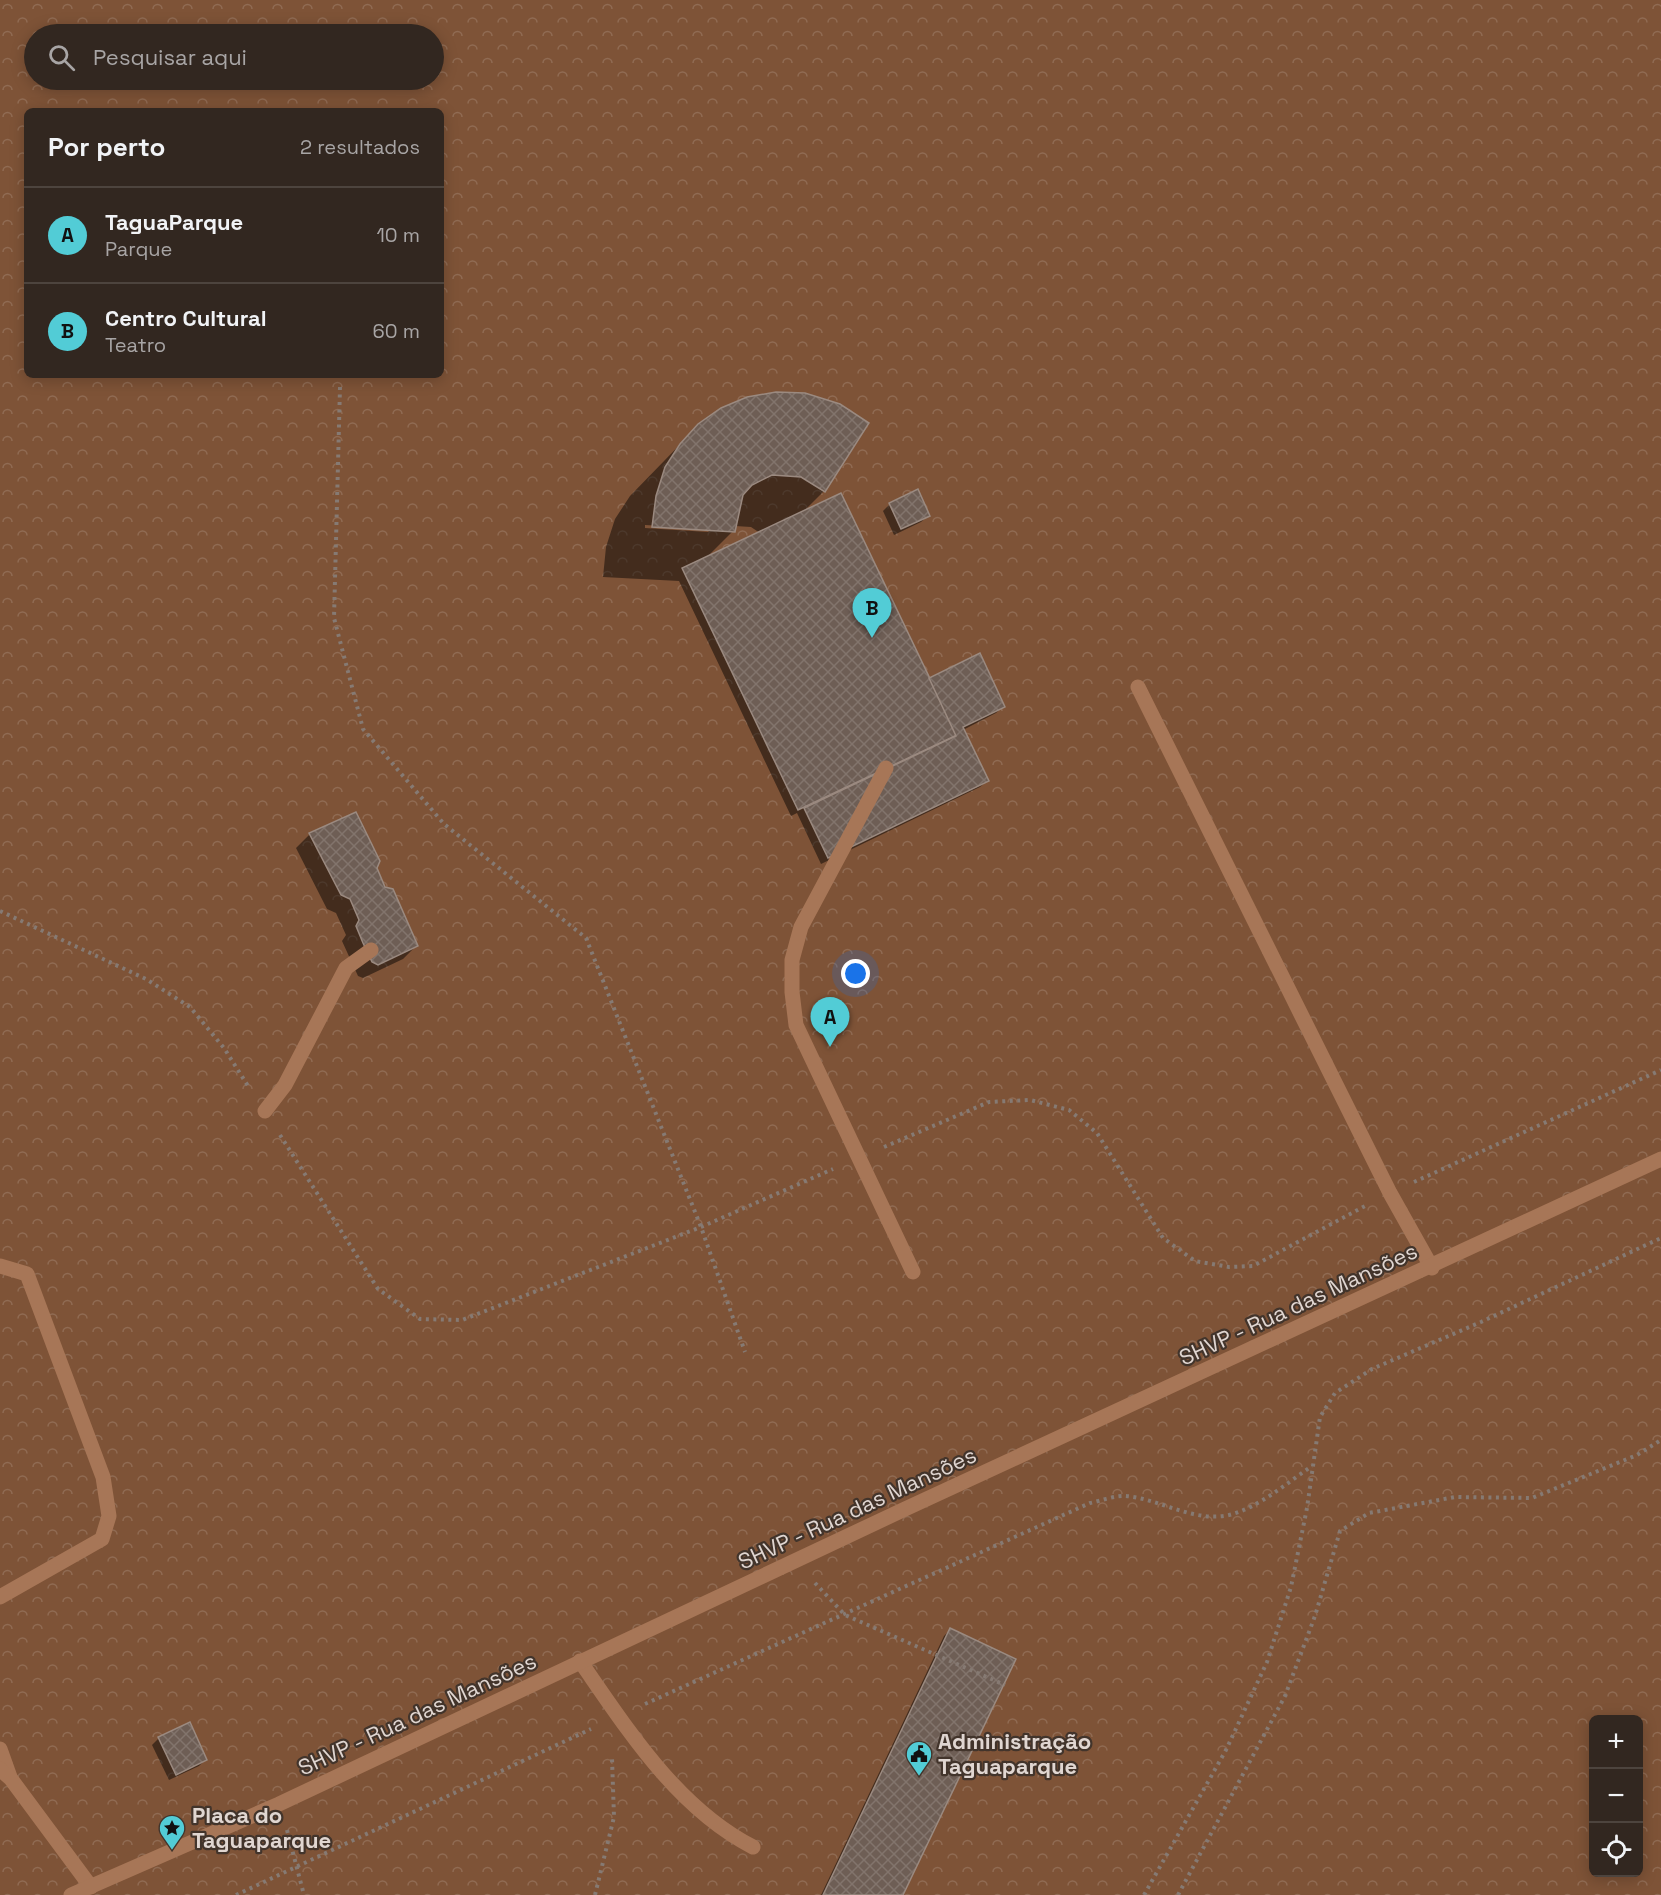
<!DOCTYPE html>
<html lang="pt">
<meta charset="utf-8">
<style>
:root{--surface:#322720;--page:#3a2f29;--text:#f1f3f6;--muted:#a8a5a5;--line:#4d443e;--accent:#52ccd6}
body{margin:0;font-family:"Space Grotesk",sans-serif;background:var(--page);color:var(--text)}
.controls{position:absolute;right:18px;bottom:18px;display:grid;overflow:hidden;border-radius:9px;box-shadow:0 3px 15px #0003}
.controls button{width:54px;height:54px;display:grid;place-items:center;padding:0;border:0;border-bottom:2px solid var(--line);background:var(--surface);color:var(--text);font:30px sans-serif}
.you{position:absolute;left:856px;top:974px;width:21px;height:21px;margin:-15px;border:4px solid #fff;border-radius:50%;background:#1a73e8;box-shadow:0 0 0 9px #1a73e833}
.badge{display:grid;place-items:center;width:39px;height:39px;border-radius:50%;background:var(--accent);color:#111;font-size:20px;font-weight:700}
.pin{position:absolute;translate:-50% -50px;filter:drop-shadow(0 2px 3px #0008)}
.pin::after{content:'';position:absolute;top:32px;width:21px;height:18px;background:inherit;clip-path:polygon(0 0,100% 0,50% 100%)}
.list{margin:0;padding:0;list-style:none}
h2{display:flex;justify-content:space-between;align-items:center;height:78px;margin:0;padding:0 24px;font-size:26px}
h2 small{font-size:20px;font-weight:400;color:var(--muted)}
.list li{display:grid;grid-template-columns:39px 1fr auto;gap:18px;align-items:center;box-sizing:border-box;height:96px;padding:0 24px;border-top:2px solid var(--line)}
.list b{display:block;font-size:22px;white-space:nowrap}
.list p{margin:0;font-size:20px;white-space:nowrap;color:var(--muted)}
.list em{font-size:20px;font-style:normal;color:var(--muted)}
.icon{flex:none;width:33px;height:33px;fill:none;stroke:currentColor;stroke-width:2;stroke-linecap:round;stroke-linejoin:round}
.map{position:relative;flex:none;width:1661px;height:1895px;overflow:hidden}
.search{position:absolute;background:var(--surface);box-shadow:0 3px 15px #0003;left:24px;top:24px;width:420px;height:66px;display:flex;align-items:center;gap:15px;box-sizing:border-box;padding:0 21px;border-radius:33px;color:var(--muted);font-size:22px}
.panel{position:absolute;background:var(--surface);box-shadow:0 3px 15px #0003;left:24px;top:108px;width:420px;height:270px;border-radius:9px}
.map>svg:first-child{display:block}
</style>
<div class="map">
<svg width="1661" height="1895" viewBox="0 0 1661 1895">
<defs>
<pattern id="park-crowns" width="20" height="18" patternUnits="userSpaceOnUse" patternTransform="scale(1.5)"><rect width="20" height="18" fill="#7e5337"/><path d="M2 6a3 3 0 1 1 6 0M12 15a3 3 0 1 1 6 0" fill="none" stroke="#906b53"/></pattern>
<pattern id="building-cross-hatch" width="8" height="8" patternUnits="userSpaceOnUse" patternTransform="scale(1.5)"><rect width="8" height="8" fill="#6e5e55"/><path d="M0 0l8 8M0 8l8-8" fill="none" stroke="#82746c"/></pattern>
</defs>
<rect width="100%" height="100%" fill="#42342b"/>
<path fill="url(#park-crowns)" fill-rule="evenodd" d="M0 0H1661V1895H0ZM34 34H434V80H34ZM27 111H441V375H27ZM1594 1720H1638V1872H1594Z"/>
<g fill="#0007" fill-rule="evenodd">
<path d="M722 409 824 491 804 511 929 680 1003 706 996 713 963 730 987 781 980 787 821 864 797 813 791 816 679 581 603 577 606 547 615 519 630 496 699 425ZM645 525 711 529 708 532 645 528ZM735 526 751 527 760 533 707 557 733 531Z"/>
<path d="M890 504 928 516 921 522 894 535 883 511Z"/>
<path d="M310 834 375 868 417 945 403 959 363 978 358 976 342 941 346 935 336 913 327 909 296 848Z"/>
<path d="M951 1629 902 1895H821L944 1636Z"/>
<path d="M159 1738 205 1760 199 1766 169 1780 152 1745Z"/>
</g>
<g fill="url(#building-cross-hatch)" stroke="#9b8a80" stroke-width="1.5">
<path d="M776 392 805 393 840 404 869 423 825 492 801 477 772 475 752 485 743 495 735 532 652 527 656 496 665 467 680 444 698 424 721 408 747 397Z"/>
<path d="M918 489 930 516 901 529 889 503Z"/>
<path d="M841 493 957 735 798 810 682 568Z"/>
<path d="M980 653 1005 707 963 727 989 781 828 858 804 808 956 736 929 678Z"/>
<path d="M356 812 380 861 377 868 385 887 393 889 418 946 378 965 372 962 363 943 356 926 359 920 350 899 341 895 309 833Z"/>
<path d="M950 1628 1016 1659 903 1895H823Z"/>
<path d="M190 1722 207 1760 176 1775 158 1737Z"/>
</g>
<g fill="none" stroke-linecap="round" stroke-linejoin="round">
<g stroke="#867a73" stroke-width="4" stroke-dasharray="3 4.5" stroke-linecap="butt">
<path d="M340 387 334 618 363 729 444 824 586 938 701 1227 745 1352"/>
<path d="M0 911 146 979 190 1007 224 1048 248 1086"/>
<path d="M280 1135 378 1289 420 1319 462 1320 701 1227 833 1169"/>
<path d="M884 1147 989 1102 1030 1100 1069 1110 1097 1133 1163 1238 1195 1261 1229 1267 1253 1266 1365 1206"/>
<path d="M1414 1182 1661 1070"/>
<path d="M815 1583 845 1615 1005 1685"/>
<path d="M645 1704 1090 1503C1101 1501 1115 1495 1126 1496 1160 1499 1194 1523 1229 1515 1258 1508 1287 1483 1312 1466"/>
<path d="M287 1830 304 1895"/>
<path d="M236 1895 591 1729"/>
<path d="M595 1895 614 1817 612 1758"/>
<path d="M1144 1895 1226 1750 1267 1662 1291 1587 1307 1508 1320 1417 1335 1393 1372 1369 1481 1322 1661 1238"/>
<path d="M1178 1895 1285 1696 1315 1616 1340 1531 1369 1513 1455 1497 1532 1498 1637 1455 1661 1440"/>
</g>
<g stroke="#a77657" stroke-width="15">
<path d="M1138 687 1390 1193 1432 1268"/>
<path d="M886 768 801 927 792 960V992L796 1025 913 1272"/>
<path d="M265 1111 285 1085 346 968 371 950"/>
<path d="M0 1266 27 1274 103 1477 109 1516 102 1539 0 1597"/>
<path d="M580 1661C628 1730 677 1808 753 1847"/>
<path d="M0 1749 10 1777"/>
<path d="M0 1769 11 1779 91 1887"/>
<path d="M71 1895 279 1804 905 1509 1661 1159"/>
</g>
</g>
<defs>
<g id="civic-pin" transform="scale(1.35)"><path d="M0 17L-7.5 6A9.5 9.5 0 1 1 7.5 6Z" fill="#52ccd6" stroke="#42342b"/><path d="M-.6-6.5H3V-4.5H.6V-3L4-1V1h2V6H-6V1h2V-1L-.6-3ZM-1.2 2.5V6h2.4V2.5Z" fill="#111"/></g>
<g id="sight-pin" transform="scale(1.35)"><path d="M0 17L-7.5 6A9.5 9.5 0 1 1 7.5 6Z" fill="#52ccd6" stroke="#42342b"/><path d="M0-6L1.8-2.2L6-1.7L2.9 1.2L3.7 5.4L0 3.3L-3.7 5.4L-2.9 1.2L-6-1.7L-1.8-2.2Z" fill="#111"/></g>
</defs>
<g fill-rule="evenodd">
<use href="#civic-pin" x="919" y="1754"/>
<use href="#sight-pin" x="172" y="1828"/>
</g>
<g text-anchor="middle" stroke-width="4.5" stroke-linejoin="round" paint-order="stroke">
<g font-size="22" fill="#e0d6d1" stroke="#42342b">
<text transform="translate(1298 1304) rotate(-25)" y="8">SHVP - Rua das Mansões</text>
<text transform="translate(857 1508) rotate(-25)" y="8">SHVP - Rua das Mansões</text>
<text transform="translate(417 1714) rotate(-25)" y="8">SHVP - Rua das Mansões</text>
</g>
<g font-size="22" font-weight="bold" fill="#e0d6d1" stroke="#42342b" text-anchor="start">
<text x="938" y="1749">Administração<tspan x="938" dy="25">Taguaparque</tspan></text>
<text x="192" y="1823">Placa do<tspan x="192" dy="25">Taguaparque</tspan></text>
</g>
</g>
</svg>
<div class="controls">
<button>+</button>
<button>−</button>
<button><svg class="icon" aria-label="locate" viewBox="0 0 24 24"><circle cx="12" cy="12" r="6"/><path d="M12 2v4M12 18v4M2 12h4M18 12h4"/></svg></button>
</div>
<div class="you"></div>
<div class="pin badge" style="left:830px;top:1047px">A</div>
<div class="pin badge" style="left:872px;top:638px">B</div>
<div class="search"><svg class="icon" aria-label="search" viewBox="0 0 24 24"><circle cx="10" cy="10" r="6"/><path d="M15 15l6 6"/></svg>Pesquisar aqui</div>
<section class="panel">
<h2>Por perto<small>2 resultados</small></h2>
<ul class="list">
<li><span class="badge">A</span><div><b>TaguaParque</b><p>Parque</p></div><em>10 m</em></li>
<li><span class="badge">B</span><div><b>Centro Cultural</b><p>Teatro</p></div><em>60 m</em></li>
</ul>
</section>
</div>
